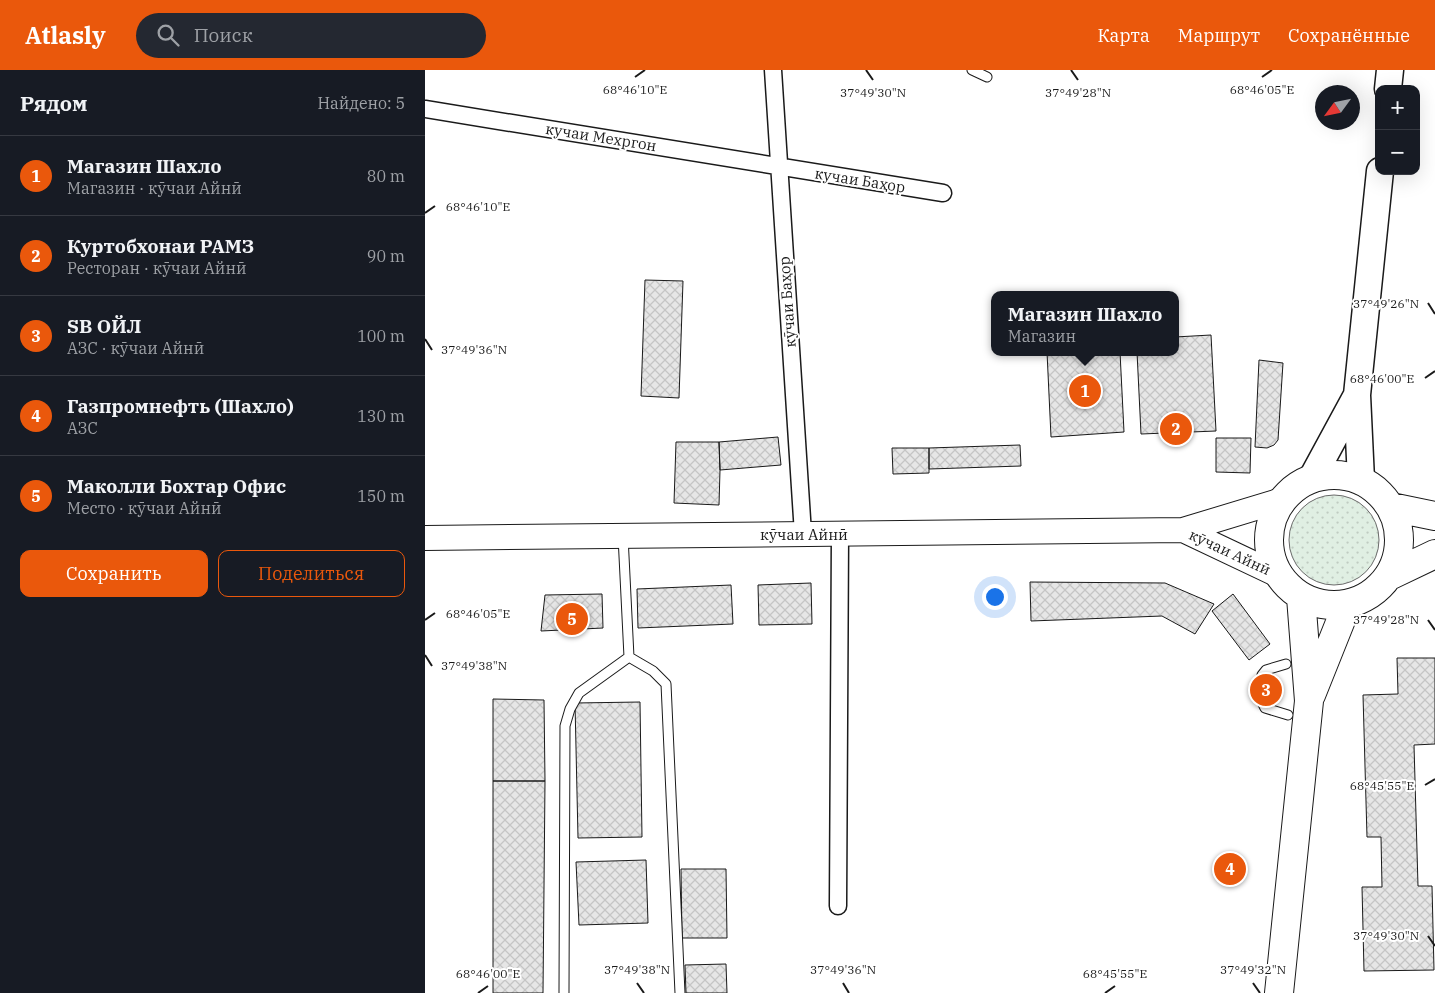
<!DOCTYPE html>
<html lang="ru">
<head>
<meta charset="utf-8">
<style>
	body { margin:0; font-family:"IBM Plex Serif",serif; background:#242831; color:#f1f3f6 }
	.controls { position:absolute; right:15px; top:15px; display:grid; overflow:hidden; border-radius:10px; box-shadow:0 5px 20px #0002 }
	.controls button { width:45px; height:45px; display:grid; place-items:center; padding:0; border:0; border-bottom:1px solid #363941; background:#171b24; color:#f1f3f6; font:25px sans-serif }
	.compass { position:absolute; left:890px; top:15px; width:45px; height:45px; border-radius:50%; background:#171b24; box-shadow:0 5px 20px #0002; rotate:237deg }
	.you { position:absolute; left:569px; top:526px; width:18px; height:18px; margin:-12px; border:4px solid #fff; border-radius:50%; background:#1a73e8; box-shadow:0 0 0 8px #1a73e833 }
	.badge { display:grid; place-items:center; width:32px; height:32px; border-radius:50%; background:#ea580c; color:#fff; font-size:16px; font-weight:700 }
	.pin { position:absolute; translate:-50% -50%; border:2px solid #fff; box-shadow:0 1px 5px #0006 }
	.popup { position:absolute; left:566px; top:221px; width:188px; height:65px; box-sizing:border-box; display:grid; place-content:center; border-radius:10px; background:#171b24; filter:drop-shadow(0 1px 4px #0005); font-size:16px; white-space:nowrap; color:#9ea1a6 }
	.popup b { font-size:19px; color:#f1f3f6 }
	.popup::after { content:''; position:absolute; left:50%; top:100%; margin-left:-10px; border:10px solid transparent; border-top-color:#171b24 }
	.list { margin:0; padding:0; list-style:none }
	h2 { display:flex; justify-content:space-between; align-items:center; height:65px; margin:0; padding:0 20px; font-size:21px }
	h2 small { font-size:16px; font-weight:400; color:#9ea1a6 }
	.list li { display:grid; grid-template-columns:32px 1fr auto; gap:15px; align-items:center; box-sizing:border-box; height:80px; padding:0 20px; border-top:1px solid #363941 }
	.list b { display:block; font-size:19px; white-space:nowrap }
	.list p { margin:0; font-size:16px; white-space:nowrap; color:#9ea1a6 }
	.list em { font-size:16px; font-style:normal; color:#9ea1a6 }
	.actions { display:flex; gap:10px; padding:15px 20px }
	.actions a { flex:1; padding:11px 0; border:1px solid #ea580c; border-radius:10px; text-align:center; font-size:18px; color:#ea580c }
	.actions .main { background:#ea580c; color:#fff }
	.icon { flex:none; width:28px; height:28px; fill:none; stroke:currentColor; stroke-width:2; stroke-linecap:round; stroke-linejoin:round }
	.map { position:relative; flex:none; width:1010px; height:923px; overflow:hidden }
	header { display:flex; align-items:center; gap:30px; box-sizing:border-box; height:70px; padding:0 25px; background:#ea580c; color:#fff }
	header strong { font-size:24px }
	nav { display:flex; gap:28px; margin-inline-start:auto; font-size:18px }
	.search { width:350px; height:45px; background:#242831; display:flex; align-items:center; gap:12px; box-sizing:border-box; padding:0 18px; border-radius:28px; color:#9ea1a6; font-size:19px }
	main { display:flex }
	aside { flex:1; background:#171b24 }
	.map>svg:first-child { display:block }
	.grass { fill:url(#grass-dots); stroke:#6a6a6a }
	.building { fill:url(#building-cross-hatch); stroke:#1a1a1a }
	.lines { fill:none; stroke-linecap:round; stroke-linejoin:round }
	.service-casing { stroke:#1a1a1a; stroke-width:11 }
	.minor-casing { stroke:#1a1a1a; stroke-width:19 }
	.secondary-casing { stroke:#1a1a1a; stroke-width:26 }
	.primary-casing { stroke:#1a1a1a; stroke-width:29 }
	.trunk-casing { stroke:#1a1a1a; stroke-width:30 }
	.service { stroke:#fff; stroke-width:9 }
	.minor { stroke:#fff; stroke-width:16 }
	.secondary { stroke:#fff; stroke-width:24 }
	.primary { stroke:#fff; stroke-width:26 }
	.trunk { stroke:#fff; stroke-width:28 }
	.ticks { fill:none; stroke:#1a1a1a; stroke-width:2 }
	.labels { text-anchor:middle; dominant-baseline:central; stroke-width:4; stroke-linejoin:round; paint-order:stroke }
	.street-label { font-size:15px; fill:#1a1a1a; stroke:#fff }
	.ticks-label { font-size:12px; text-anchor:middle; fill:#1a1a1a; stroke:#fff; stroke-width:4; stroke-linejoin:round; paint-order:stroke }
</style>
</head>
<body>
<header>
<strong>Atlasly</strong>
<div class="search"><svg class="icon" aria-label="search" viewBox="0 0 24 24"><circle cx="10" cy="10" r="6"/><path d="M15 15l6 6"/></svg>Поиск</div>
<nav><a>Карта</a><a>Маршрут</a><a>Сохранённые</a></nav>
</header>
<main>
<aside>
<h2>Рядом<small>Найдено: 5</small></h2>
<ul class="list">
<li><span class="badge">1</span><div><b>Магазин Шахло</b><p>Магазин · кӯчаи Айнӣ</p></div><em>80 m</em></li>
<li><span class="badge">2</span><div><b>Куртобхонаи РАМЗ</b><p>Ресторан · кӯчаи Айнӣ</p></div><em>90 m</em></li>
<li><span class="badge">3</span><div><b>SB ОЙЛ</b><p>АЗС · кӯчаи Айнӣ</p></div><em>100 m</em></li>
<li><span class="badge">4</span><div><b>Газпромнефть (Шахло)</b><p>АЗС</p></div><em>130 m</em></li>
<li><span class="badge">5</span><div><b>Маколли Бохтар Офис</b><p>Место · кӯчаи Айнӣ</p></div><em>150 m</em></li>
</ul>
<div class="actions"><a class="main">Сохранить</a><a>Поделиться</a></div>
</aside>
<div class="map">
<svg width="1010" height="923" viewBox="0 0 1010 923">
	<defs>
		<pattern id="grass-dots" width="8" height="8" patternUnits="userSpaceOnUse" patternTransform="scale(1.25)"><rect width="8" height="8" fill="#e0efe3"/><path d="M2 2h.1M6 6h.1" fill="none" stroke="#c0ccc2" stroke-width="1.8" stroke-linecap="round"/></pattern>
		<pattern id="building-cross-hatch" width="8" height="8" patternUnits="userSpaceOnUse" patternTransform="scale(1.25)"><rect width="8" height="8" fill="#e6e6e6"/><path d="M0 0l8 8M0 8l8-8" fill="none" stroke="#c5c5c5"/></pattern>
	</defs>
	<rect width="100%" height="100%" fill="#fff"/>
	<path class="grass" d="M864 470a45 45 0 1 1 90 0a45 45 0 1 1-90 0Z"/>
	<path class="building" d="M 220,210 L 258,211 L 254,328 L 216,326 Z
		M 786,265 L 791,361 L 716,364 L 712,282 L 750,282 L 750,267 Z
		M 622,282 L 695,282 L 699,362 L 626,367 Z
		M 834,290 L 858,293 L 853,370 L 849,375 L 842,378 L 830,377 Z
		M 353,367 L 356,395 L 295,400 L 294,372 Z
		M 791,368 L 826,368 L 825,403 L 791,402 Z
		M 251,372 L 294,372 L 295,400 L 294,435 L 249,433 Z
		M 595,375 L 596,396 L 504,399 L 504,378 Z
		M 467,378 L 504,378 L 504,403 L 468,404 Z
		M 605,512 L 740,513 L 789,534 L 770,564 L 737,546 L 606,551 Z
		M 386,513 L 387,554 L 334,555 L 333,515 Z
		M 306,515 L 308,554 L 213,558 L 212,519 Z
		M 177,524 L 178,558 L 116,561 L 120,525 Z
		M 808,524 L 845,574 L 824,590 L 787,541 Z
		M 972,588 L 1010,588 L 1010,674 L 989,675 L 993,816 L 1007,816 L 1009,900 L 939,901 L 937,817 L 957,817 L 956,767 L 942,767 L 938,625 L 973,624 Z
		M 68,629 L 119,630 L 120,711 L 68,711 Z
		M 215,632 L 217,767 L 153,768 L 150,633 Z
		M 68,711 L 120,711 L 118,923 L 68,923 Z
		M 221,790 L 223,853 L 154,855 L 151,792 Z
		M 256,799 L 301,799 L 302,868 L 257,868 Z
		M 301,894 L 302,923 L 261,923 L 260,895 Z"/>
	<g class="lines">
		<defs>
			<path id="service" d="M 547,0 L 562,7
				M 198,466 L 204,587
				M 204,587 L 228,601 L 241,614 L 255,923
				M 861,594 L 841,600 L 837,605 L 836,630 L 840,638 L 863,645
				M 139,923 L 140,656 L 145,639 L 154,623 L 204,587"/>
			<path id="minor" d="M 348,0 L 378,464
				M 0,39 L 518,123
				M 413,836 L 415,464"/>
			<path id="secondary" d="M 0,468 L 758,460
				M 853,505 L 758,460 L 857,430"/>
			<path id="primary" d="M 963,19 L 965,0
				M 932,325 L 955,101
				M 887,408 L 932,325 L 936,410"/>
			<path id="trunk" d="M844 470a65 65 0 1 1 130 0a65 65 0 1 1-130 0Z
				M 966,437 L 1010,446
				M 964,506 L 1010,484
				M 886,625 L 922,535
				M 854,923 L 884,631 L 876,527"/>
		</defs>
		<use href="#service" class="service-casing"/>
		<use href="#minor" class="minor-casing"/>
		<use href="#secondary" class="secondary-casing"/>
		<use href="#primary" class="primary-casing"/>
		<use href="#trunk" class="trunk-casing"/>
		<use href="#service" class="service"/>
		<use href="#minor" class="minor"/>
		<use href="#secondary" class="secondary"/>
		<use href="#primary" class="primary"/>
		<use href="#trunk" class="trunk"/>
	</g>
	<path class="ticks" d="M 441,0 L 448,10M 646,0 L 653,10M 210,7 L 220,0M 837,7 L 847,0M 0,143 L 10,136M 1003,233 L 1010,244M 0,269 L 7,280M 1000,308 L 1010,301M 0,550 L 10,543M 1003,550 L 1010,560M 0,585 L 7,596M 1000,715 L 1010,709M 1003,866 L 1010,876M 212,913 L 219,923M 418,913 L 424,923M 828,913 L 835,923M 53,923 L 63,916M 680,923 L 690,916"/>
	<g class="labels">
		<g class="street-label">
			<text transform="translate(176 67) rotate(9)">кучаи Мехргон</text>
			<text transform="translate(435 110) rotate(9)">кучаи Баҳор</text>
			<text transform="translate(362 232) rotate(-94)">кӯчаи Баҳор</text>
			<text x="379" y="464">кӯчаи Айнӣ</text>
			<text transform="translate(805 482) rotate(25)">кӯчаи Айнӣ</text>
		</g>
	</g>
	<g class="ticks-label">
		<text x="210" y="24">68°46'10"E</text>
		<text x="837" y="24">68°46'05"E</text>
		<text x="653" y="27">37°49'28"N</text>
		<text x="448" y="27">37°49'30"N</text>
		<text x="53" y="141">68°46'10"E</text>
		<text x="961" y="238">37°49'26"N</text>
		<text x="49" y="284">37°49'36"N</text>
		<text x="957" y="313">68°46'00"E</text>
		<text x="53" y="548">68°46'05"E</text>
		<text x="961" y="554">37°49'28"N</text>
		<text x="49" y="600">37°49'38"N</text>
		<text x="957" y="720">68°45'55"E</text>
		<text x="961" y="870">37°49'30"N</text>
		<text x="212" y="904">37°49'38"N</text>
		<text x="418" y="904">37°49'36"N</text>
		<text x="828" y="904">37°49'32"N</text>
		<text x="63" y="908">68°46'00"E</text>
		<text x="690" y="908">68°45'55"E</text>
	</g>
</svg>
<div class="controls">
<button>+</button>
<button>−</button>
</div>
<svg class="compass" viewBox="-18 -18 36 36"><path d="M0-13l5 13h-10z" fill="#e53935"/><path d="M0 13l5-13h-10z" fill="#9ea1a6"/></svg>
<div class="you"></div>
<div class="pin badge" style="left:660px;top:321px">1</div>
<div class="popup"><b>Магазин Шахло</b>Магазин</div>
<div class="pin badge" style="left:751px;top:359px">2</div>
<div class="pin badge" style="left:841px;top:620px">3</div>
<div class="pin badge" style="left:805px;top:799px">4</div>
<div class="pin badge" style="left:147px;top:549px">5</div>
</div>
</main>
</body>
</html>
